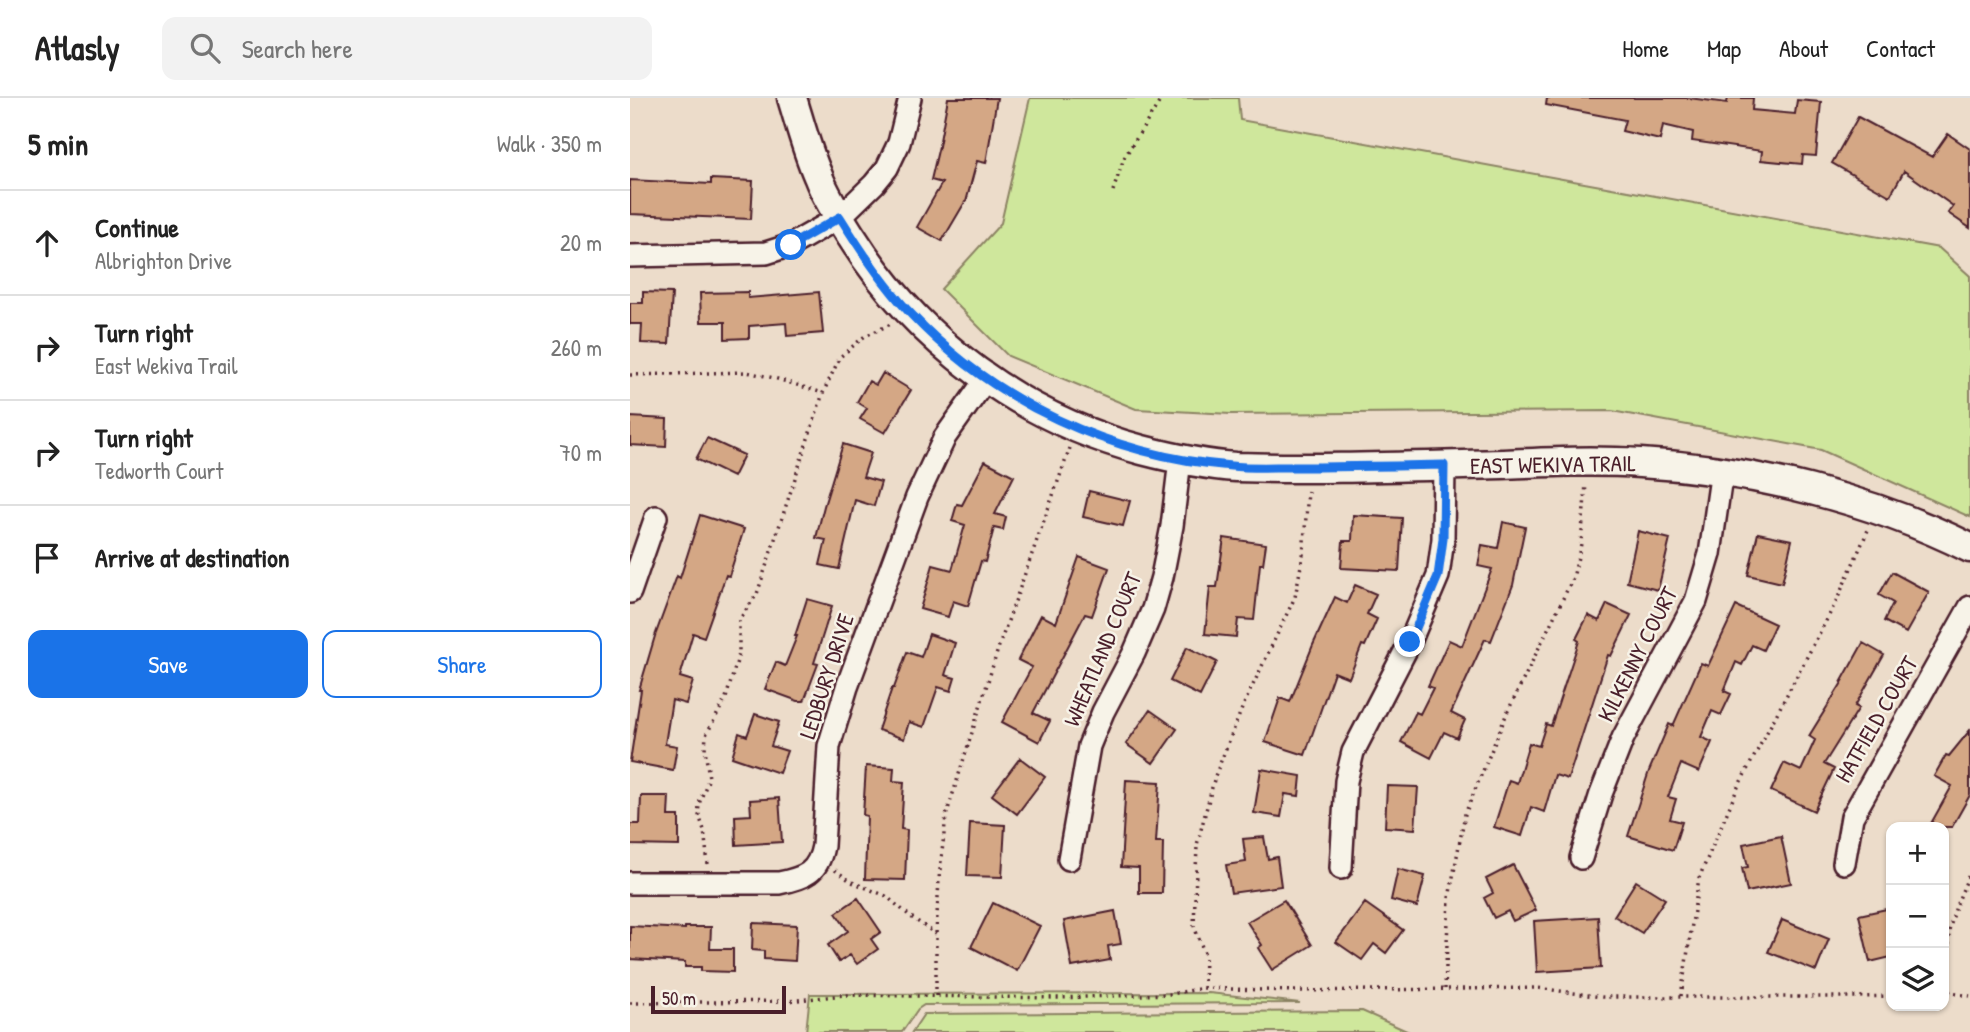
<!DOCTYPE html>
<html lang="en">
<head>
<meta charset="utf-8">
<style>
	body { margin:0; font-family:"Patrick Hand",sans-serif; background:#f2f2f2; color:#222 }
	.controls { position:absolute; right:21px; bottom:21px; display:grid; overflow:hidden; border-radius:14px; box-shadow:0 2px 5px #0004 }
	.controls button { width:63px; height:63px; display:grid; place-items:center; padding:0; border:0; border-bottom:2px solid #e0e0e0; background:#fff; color:#222; font:35px sans-serif }
	.scale { position:absolute; left:21px; bottom:18px; width:135px; box-sizing:border-box; padding-left:7px; border:4px solid #4a1f2b; border-top:0; font-size:19px; line-height:24px; white-space:nowrap; color:#4a1f2b; -webkit-text-stroke:5px #f7f3e8; paint-order:stroke }
	.stop { position:absolute; width:21px; height:21px; margin:-16px; border:5px solid #1a73e8; border-radius:50%; background:#fff }
	.stop.end { background:#1a73e8; border-color:#fff; box-shadow:0 2px 7px #0008 }
	.list { margin:0; padding:0; list-style:none }
	h2 { display:flex; justify-content:space-between; align-items:center; height:91px; margin:0; padding:0 28px; font-size:30px }
	h2 small { font-size:23px; font-weight:400; color:#767676 }
	.list li { display:grid; grid-template-columns:46px 1fr auto; gap:21px; align-items:center; box-sizing:border-box; height:105px; padding:0 28px; border-top:2px solid #e0e0e0 }
	.list b { display:block; font-size:26px; white-space:nowrap }
	.list p { margin:0; font-size:23px; white-space:nowrap; color:#767676 }
	.list em { font-size:23px; font-style:normal; color:#767676 }
	.actions { display:flex; gap:14px; padding:21px 28px }
	.actions a { flex:1; padding:16px 0; border:2px solid #1a73e8; border-radius:14px; text-align:center; font-size:24px; color:#1a73e8 }
	.actions .main { background:#1a73e8; color:#fff }
	.icon { flex:none; width:38px; height:38px; fill:none; stroke:currentColor; stroke-width:2; stroke-linecap:round; stroke-linejoin:round }
	.map { position:relative; flex:none; width:1340px; height:934px; overflow:hidden }
	header { display:flex; align-items:center; gap:42px; box-sizing:border-box; height:98px; padding:0 35px; background:#fff; border-bottom:2px solid #e0e0e0 }
	header strong { font-size:33px }
	nav { display:flex; gap:38px; margin-inline-start:auto; font-size:24px }
	.search { width:490px; height:63px; background:#f2f2f2; display:flex; align-items:center; gap:18px; box-sizing:border-box; padding:0 24px; border-radius:14px; color:#767676; font-size:26px }
	main { display:flex }
	aside { flex:1; background:#fff }
	.map>svg:first-child { display:block }
	.green { fill:#cfe79c; stroke:#8c8364; stroke-width:2 }
	.building { fill:#d4a785; stroke:#4a1f2b; stroke-width:2 }
	.lines { fill:none; stroke-linecap:round; stroke-linejoin:round }
	.street-casing { stroke:#4a1f2b; stroke-width:26 }
	.secondary-casing { stroke:#4a1f2b; stroke-width:33 }
	.path { stroke:#4a1f2b; stroke-width:3.5; stroke-dasharray:2 5; stroke-linecap:butt }
	.street { stroke:#f7f3e8; stroke-width:21 }
	.secondary { stroke:#f7f3e8; stroke-width:28 }
	.route { stroke:#1a73e8; stroke-width:9 }
	.labels { text-anchor:middle; dominant-baseline:central; stroke-width:5; stroke-linejoin:round; paint-order:stroke }
	.street-label { font-size:23px; fill:#4a1f2b; stroke:#f7f3e8 }
</style>
</head>
<body>
<header>
<strong>Atlasly</strong>
<div class="search"><svg class="icon" aria-label="search" viewBox="0 0 24 24"><circle cx="10" cy="10" r="6"/><path d="M15 15l6 6"/></svg>Search here</div>
<nav><a>Home</a><a>Map</a><a>About</a><a>Contact</a></nav>
</header>
<main>
<aside>
<h2>5 min<small>Walk · 350 m</small></h2>
<ul class="list">
<li><svg class="icon" aria-label="ahead" viewBox="0 0 24 24"><path d="M12 20V5M6 11l6-6 6 6"/></svg><div><b>Continue</b><p>Albrighton Drive</p></div><em>20 m</em></li>
<li><svg class="icon" aria-label="right" viewBox="0 0 24 24"><path d="M7 20v-9h11M14 6l5 5-5 5"/></svg><div><b>Turn right</b><p>East Wekiva Trail</p></div><em>260 m</em></li>
<li><svg class="icon" aria-label="right" viewBox="0 0 24 24"><path d="M7 20v-9h11M14 6l5 5-5 5"/></svg><div><b>Turn right</b><p>Tedworth Court</p></div><em>70 m</em></li>
<li><svg class="icon" aria-label="arrive" viewBox="0 0 24 24"><path d="M6 21V4h12l-3 4 3 4H6"/></svg><div><b>Arrive at destination</b></div></li>
</ul>
<div class="actions"><a class="main">Save</a><a>Share</a></div>
</aside>
<div class="map">
<svg width="1340" height="934" viewBox="0 0 1340 934">
	<rect width="100%" height="100%" fill="#ecdcca"/>
	<filter id="ink" filterUnits="userSpaceOnUse"><feTurbulence type="fractalNoise" baseFrequency=".0143" numOctaves="2"/><feDisplacementMap in="SourceGraphic" scale="14" xChannelSelector="R" yChannelSelector="G"/><feConvolveMatrix kernelMatrix="1 2 1 2 8 2 1 2 1" color-interpolation-filters="sRGB"/></filter>
	<g filter="url(#ink)">
		<path class="green" d="M 400,0 L 608,0 L 610,22 L 1309,150 L 1340,178 L 1340,419 L 1191,352 L 982,313 L 601,316 L 506,311 L 378,258 L 311,191 L 371,125 Z
			M 579,895 L 670,905 L 294,907 L 288,911 L 272,934 L 176,934 L 180,896 Z
			M 732,913 L 779,934 L 282,934 L 294,916 Z"/>
		<path class="building" d="M 318,0 L 367,0 L 356,65 L 347,63 L 336,104 L 335,104 L 312,143 L 287,129 L 312,85 L 301,82 L 309,48 Z
			M 917,0 L 1059,0 L 1097,5 L 1098,0 L 1123,0 L 1122,12 L 1165,16 L 1167,2 L 1191,4 L 1186,58 L 1173,57 L 1172,66 L 1131,62 L 1132,53 L 1062,43 L 1063,34 L 1033,27 L 1030,42 L 992,33 L 995,22 L 916,7 Z
			M 1228,19 L 1302,59 L 1318,36 L 1340,51 L 1340,130 L 1318,115 L 1323,108 L 1274,73 L 1260,98 L 1202,65 Z
			M 81,81 L 123,83 L 121,121 L 0,116 L 0,82 L 81,86 Z
			M 13,194 L 42,195 L 39,246 L 11,245 L 12,226 L 0,226 L 0,205 L 13,205 Z
			M 118,194 L 118,200 L 189,194 L 193,235 L 157,238 L 156,225 L 119,228 L 119,240 L 95,241 L 95,224 L 71,224 L 70,195 Z
			M 253,275 L 281,292 L 255,335 L 230,321 L 237,310 L 227,304 L 239,283 L 246,287 Z
			M 0,319 L 37,321 L 36,349 L 0,347 Z
			M 77,340 L 114,357 L 103,379 L 66,361 Z
			M 213,346 L 241,355 L 233,379 L 251,384 L 244,408 L 225,402 L 209,471 L 190,467 L 196,442 L 186,440 L 194,408 Z
			M 355,363 L 384,378 L 365,416 L 376,419 L 373,432 L 364,430 L 355,464 L 351,463 L 338,508 L 323,503 L 318,519 L 290,511 L 303,467 L 322,472 L 335,427 L 322,423 L 327,406 L 332,407 Z
			M 459,393 L 500,403 L 493,428 L 453,419 Z
			M 70,417 L 114,431 L 99,478 L 96,477 L 74,539 L 63,535 L 50,579 L 63,583 L 56,606 L 42,602 L 35,646 L 47,648 L 43,672 L 0,664 L 11,592 L 9,592 L 25,538 L 47,478 L 50,480 Z
			M 723,417 L 772,420 L 769,473 L 711,470 L 713,443 L 722,443 Z
			M 873,424 L 895,429 L 883,487 L 861,543 L 855,541 L 821,615 L 835,622 L 827,640 L 814,634 L 801,660 L 771,644 L 786,614 L 790,616 L 803,590 L 798,588 L 819,542 L 832,548 L 862,471 L 848,468 L 852,447 L 868,450 Z
			M 1008,433 L 1040,441 L 1028,492 L 997,484 Z
			M 1128,435 L 1162,442 L 1152,485 L 1118,477 Z
			M 594,440 L 636,446 L 633,466 L 630,466 L 624,522 L 608,521 L 606,539 L 575,536 L 580,489 L 587,489 Z
			M 449,459 L 479,470 L 462,518 L 455,516 L 403,615 L 420,623 L 409,644 L 372,624 L 402,569 L 388,562 L 411,517 L 426,525 Z
			M 1262,474 L 1299,494 L 1276,535 L 1254,523 L 1263,505 L 1249,497 Z
			M 725,487 L 746,496 L 737,516 L 747,521 L 735,548 L 732,547 L 719,580 L 704,574 L 675,657 L 635,644 L 650,600 L 660,604 L 683,547 L 705,499 L 717,505 Z
			M 177,501 L 202,508 L 184,565 L 188,566 L 174,603 L 168,603 L 135,591 L 146,564 L 155,568 L 167,538 L 165,538 Z
			M 977,506 L 1001,517 L 981,558 L 978,557 L 938,681 L 925,677 L 914,714 L 901,709 L 892,738 L 864,729 L 879,682 L 887,685 L 899,645 L 909,648 L 916,626 L 921,628 L 949,543 L 946,541 L 958,517 L 969,523 Z
			M 1106,508 L 1145,526 L 1133,552 L 1122,547 L 1112,567 L 1106,564 L 1094,593 L 1101,596 L 1091,617 L 1082,613 L 1071,639 L 1082,644 L 1069,674 L 1051,666 L 1038,699 L 1046,701 L 1040,721 L 1052,724 L 1043,752 L 998,738 L 1019,673 L 1039,626 L 1043,628 L 1071,565 L 1078,568 Z
			M 299,536 L 325,545 L 315,577 L 325,580 L 321,593 L 308,589 L 294,629 L 279,624 L 274,641 L 248,632 L 262,590 L 264,590 L 277,554 L 291,559 Z
			M 1233,545 L 1254,557 L 1225,608 L 1229,610 L 1194,666 L 1204,671 L 1184,713 L 1141,693 L 1154,665 L 1171,673 L 1185,642 L 1179,638 L 1213,583 L 1212,583 Z
			M 557,549 L 587,564 L 570,598 L 540,583 Z
			M 520,612 L 547,631 L 523,665 L 496,646 Z
			M 125,616 L 149,624 L 141,648 L 157,653 L 149,675 L 102,659 L 109,635 L 117,638 Z
			M 1340,632 L 1340,697 L 1322,729 L 1299,729 L 1322,688 L 1304,678 L 1316,657 L 1319,658 Z
			M 390,660 L 415,679 L 387,716 L 362,697 Z
			M 236,668 L 264,670 L 263,683 L 274,684 L 271,731 L 277,732 L 275,782 L 235,781 L 237,718 L 233,717 Z
			M 631,671 L 671,678 L 669,698 L 655,696 L 651,719 L 624,715 Z
			M 496,682 L 530,684 L 526,744 L 533,744 L 532,795 L 509,795 L 509,770 L 491,769 Z
			M 757,688 L 788,689 L 785,731 L 755,729 Z
			M 11,698 L 39,698 L 38,718 L 49,718 L 49,748 L 0,747 L 0,726 L 10,726 Z
			M 149,700 L 152,744 L 106,747 L 105,718 L 121,717 L 120,702 Z
			M 340,725 L 375,727 L 372,779 L 337,778 Z
			M 1151,738 L 1161,785 L 1117,794 L 1112,770 L 1118,769 L 1113,746 Z
			M 634,739 L 638,761 L 647,759 L 651,788 L 601,795 L 596,767 L 616,764 L 613,741 Z
			M 883,767 L 906,812 L 883,823 L 878,813 L 864,820 L 854,800 L 863,795 L 856,781 Z
			M 768,771 L 795,778 L 787,809 L 761,802 Z
			M 1006,783 L 1035,801 L 1012,835 L 984,818 Z
			M 228,800 L 251,834 L 241,841 L 248,851 L 227,866 L 220,857 L 209,864 L 198,847 L 218,833 L 206,815 Z
			M 654,802 L 682,847 L 642,872 L 628,850 L 632,847 L 617,824 Z
			M 363,805 L 410,828 L 387,873 L 341,849 Z
			M 735,805 L 773,832 L 756,855 L 744,846 L 732,862 L 706,844 Z
			M 1261,810 L 1261,859 L 1240,864 L 1229,817 Z
			M 485,813 L 491,846 L 478,848 L 480,862 L 442,869 L 434,823 Z
			M 968,819 L 971,870 L 907,874 L 904,823 Z
			M 1152,822 L 1199,841 L 1186,873 L 1138,854 Z
			M 123,825 L 167,827 L 165,863 L 134,861 L 134,853 L 122,852 Z
			M 0,828 L 55,831 L 55,829 L 81,829 L 80,851 L 103,851 L 103,874 L 71,873 L 71,869 L 55,869 L 55,864 L 0,861 Z"/>
		<g class="lines">
			<defs>
				<path id="street" d="M 0,158 L 136,155 L 161,147 L 210,119 L 244,86 L 257,70 L 269,45 L 280,0
					M 0,494 L 26,419
					M 951,760 L 971,696 L 993,640 L 1066,503 L 1080,456 L 1092,372
					M 439,761 L 459,648 L 473,614 L 504,555 L 523,511 L 532,479 L 542,428 L 550,362
					M 1214,765 L 1222,719 L 1340,509
					M 711,770 L 716,683 L 723,654 L 780,544 L 808,478 L 813,441 L 814,367
					M 0,785 L 149,785 C 174,780 188,775 193,748 L 199,648 L 217,589 L 287,399 L 315,339 L 356,281"/>
				<path id="secondary" d="M 162,0 C 170,26 177,53 188,78 C 196,99 209,119 221,138 C 288,244 391,320 512,352 C 543,360 574,367 606,369 C 695,372 785,368 873,366 C 919,364 965,362 1010,365 C 1120,371 1242,401 1340,450"/>
			</defs>
			<use href="#street" class="street-casing"/>
			<use href="#secondary" class="secondary-casing"/>
			<path class="path" d="M 483,93 L 494,60 L 532,0
				M 0,277 L 117,274 L 144,280 L 193,295
				M 78,766 L 74,732 L 68,714 L 70,703 L 79,680 L 75,651 L 76,637 L 96,600 L 109,556 L 109,522 L 127,496 L 193,295 L 210,259 L 235,238 L 261,226
				M 205,772 L 222,784 L 256,798 L 281,819 L 306,836
				M 1314,888 L 1319,873 L 1319,833 L 1326,808 L 1340,774
				M 1314,888 L 1321,895 L 1340,898
				M 574,890 L 575,857 L 564,828 L 567,747 L 585,678 L 613,608 L 665,499 L 673,457 L 678,393
				M 815,891 L 819,800 L 835,716 L 877,615 L 943,480 L 951,446 L 956,386
				M 306,898 L 306,836 L 309,781 L 316,718 L 369,548 L 440,350
				M 1051,898 L 1069,780 L 1108,689 L 1206,504 L 1238,432
				M 0,905 L 158,903 L 215,897 L 430,900 L 541,896 L 574,890 L 663,893 L 908,890 L 972,899 L 1227,899 L 1261,898"/>
			<use href="#street" class="street"/>
			<use href="#secondary" class="secondary"/>
		</g>
	</g>
	<g class="lines" filter="url(#ink)">
		<path class="route" d="M 161,147 L 210,119 C 231,153 254,188 282,217 C 365,305 482,358 601,368 C 621,370 641,369 660,369 C 711,369 763,368 814,367 L 813,441 L 808,478 L 780,544"/>
	</g>
	<g class="labels">
		<g class="street-label">
			<text transform="translate(923 366) rotate(-1)">EAST WEKIVA TRAIL</text>
			<text transform="translate(472 551) rotate(-67)">WHEATLAND COURT</text>
			<text transform="translate(1007 556) rotate(-63)">KILKENNY COURT</text>
			<text transform="translate(196 578) rotate(-72)">LEDBURY DRIVE</text>
			<text transform="translate(1246 621) rotate(-60)">HATFIELD COURT</text>
		</g>
	</g>
</svg>
<div class="controls">
<button>+</button>
<button>−</button>
<button><svg class="icon" aria-label="layers" viewBox="0 0 24 24"><path d="M12 4l9 5-9 5-9-5zM3 14l9 5 9-5"/></svg></button>
</div>
<div class="scale">50 m</div>
<div class="stop" style="left:161px;top:147px"></div>
<div class="stop end" style="left:780px;top:544px"></div>
</div>
</main>
</body>
</html>
